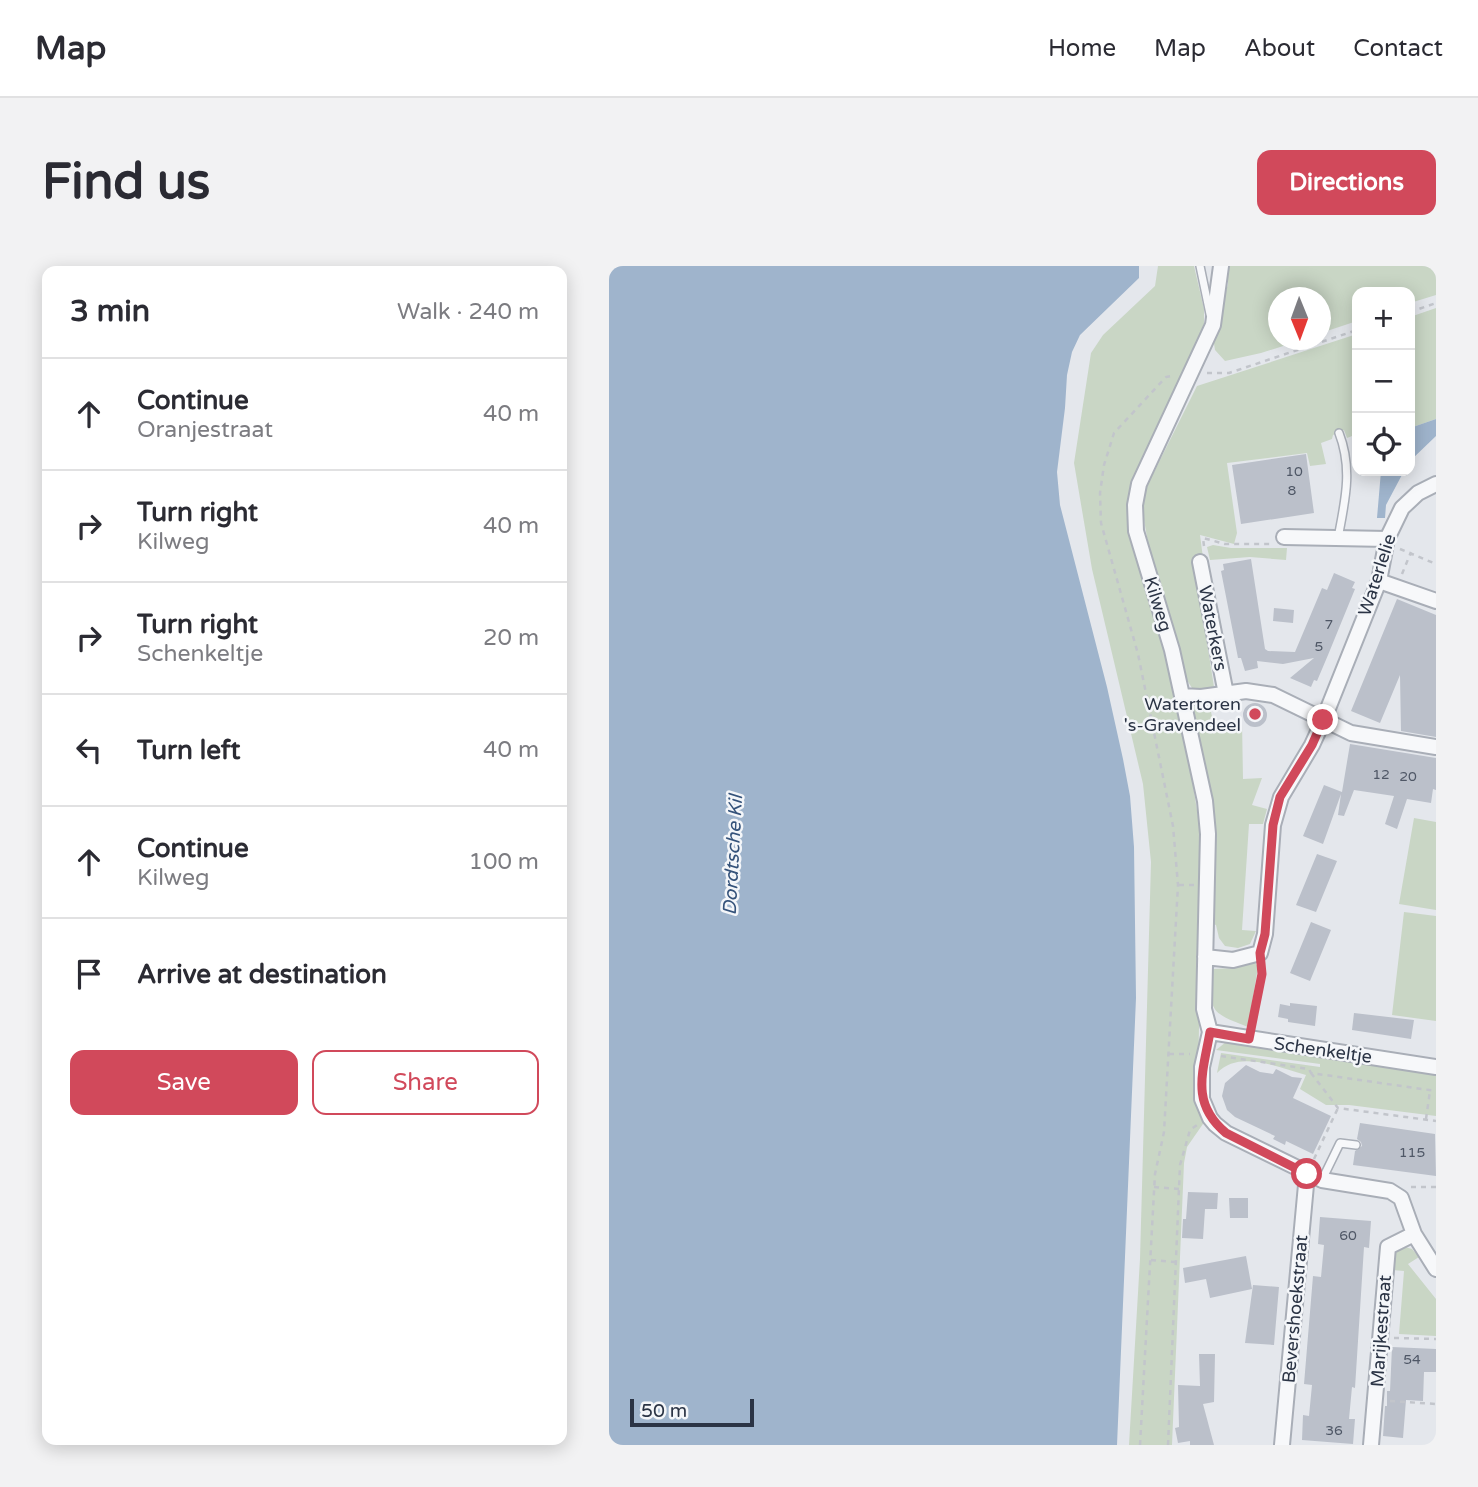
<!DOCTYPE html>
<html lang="en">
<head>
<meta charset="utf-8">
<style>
	body { margin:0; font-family:"Varela Round",sans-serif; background:#f2f2f3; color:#2b2b33 }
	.controls { position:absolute; right:21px; top:21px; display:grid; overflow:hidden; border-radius:14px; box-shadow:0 4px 18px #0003 }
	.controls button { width:63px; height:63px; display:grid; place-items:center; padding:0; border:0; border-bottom:2px solid #e1e1e2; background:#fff; color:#2b2b33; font:35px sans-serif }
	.compass { position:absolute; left:659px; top:21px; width:63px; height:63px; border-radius:50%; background:#fff; box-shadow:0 4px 18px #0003; rotate:179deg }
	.scale { position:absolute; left:21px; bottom:18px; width:124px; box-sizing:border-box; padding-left:7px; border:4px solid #2b3445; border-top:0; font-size:19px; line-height:24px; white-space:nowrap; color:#2b3445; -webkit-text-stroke:5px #f4f6f9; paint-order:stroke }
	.stop { position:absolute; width:21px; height:21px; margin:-16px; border:5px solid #d1495b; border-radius:50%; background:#fff }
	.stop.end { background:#d1495b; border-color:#fff; box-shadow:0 2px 7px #0008 }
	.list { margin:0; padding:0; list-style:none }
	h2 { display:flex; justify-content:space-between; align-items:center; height:91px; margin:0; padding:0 28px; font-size:30px }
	h2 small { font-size:23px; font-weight:400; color:#7c7c81 }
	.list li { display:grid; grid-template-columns:46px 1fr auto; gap:21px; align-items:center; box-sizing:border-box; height:112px; padding:0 28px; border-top:2px solid #e1e1e2 }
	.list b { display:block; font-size:26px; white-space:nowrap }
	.list p { margin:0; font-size:23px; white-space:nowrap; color:#7c7c81 }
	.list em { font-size:23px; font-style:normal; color:#7c7c81 }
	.actions { display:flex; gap:14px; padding:21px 28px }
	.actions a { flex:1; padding:16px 0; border:2px solid #d1495b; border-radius:14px; text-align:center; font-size:24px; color:#d1495b }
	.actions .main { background:#d1495b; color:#fff }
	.icon { flex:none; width:38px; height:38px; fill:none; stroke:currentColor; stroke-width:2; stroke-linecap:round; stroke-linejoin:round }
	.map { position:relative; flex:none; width:827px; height:1179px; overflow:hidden; border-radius:14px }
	header { display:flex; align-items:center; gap:42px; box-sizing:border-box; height:98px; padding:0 35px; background:#fff; border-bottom:2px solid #e1e1e2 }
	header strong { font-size:33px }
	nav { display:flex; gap:38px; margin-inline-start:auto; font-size:24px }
	.intro { display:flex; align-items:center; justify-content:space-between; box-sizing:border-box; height:168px; padding:0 42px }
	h1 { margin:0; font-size:49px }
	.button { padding:18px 32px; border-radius:14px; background:#d1495b; color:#fff; font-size:24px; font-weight:700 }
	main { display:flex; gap:42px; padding:0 42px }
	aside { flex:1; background:#fff; border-radius:14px; box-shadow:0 4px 18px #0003 }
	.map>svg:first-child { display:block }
	.green { fill:#c9d6c5 }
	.water { fill:#9fb4cc }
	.building { fill:#bbc0ca }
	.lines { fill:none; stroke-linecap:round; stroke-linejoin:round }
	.lane-casing { stroke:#a9aeb7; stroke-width:10 }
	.street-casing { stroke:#a9aeb7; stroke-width:18 }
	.path { stroke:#c2c5cb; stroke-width:2.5; stroke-dasharray:5 5; stroke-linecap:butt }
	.lane { stroke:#f7f8fa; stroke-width:7 }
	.street { stroke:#f7f8fa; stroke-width:14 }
	.route { stroke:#d1495b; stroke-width:9 }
	.poi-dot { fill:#d1495b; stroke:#f4f6f9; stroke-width:2.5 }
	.labels { text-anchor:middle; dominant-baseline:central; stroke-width:5; stroke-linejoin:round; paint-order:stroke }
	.number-label { font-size:14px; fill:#4f5766 }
	.street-label { font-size:18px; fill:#2b3445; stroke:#f4f6f9 }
	.poi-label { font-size:18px; fill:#2b3445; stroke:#f4f6f9; text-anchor:end }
	.water-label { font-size:19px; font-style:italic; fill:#34527a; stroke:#f4f6f9 }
</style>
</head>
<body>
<header>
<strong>Map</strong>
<nav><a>Home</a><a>Map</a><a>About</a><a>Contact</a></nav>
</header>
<div class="intro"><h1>Find us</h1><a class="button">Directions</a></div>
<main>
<aside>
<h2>3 min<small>Walk · 240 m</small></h2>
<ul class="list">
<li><svg class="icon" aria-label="ahead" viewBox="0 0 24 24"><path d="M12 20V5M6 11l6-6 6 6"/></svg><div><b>Continue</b><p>Oranjestraat</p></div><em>40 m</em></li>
<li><svg class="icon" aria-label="right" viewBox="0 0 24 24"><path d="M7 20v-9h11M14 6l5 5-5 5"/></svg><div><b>Turn right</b><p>Kilweg</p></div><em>40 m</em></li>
<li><svg class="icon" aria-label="right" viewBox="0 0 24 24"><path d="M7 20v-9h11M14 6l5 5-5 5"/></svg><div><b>Turn right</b><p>Schenkeltje</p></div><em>20 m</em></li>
<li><svg class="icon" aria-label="left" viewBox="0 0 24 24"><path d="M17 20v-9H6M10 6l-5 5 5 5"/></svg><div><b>Turn left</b></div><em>40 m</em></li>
<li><svg class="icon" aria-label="ahead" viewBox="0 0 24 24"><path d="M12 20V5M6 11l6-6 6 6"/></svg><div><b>Continue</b><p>Kilweg</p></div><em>100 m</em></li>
<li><svg class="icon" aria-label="arrive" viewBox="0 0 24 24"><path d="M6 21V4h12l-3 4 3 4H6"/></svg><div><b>Arrive at destination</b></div></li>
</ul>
<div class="actions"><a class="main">Save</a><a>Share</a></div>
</aside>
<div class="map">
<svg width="827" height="1179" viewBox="0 0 827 1179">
	<rect width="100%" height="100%" fill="#e4e7ec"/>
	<path class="green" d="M 549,0 L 585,0 L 595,43 L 595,58 L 524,218 L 523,274 L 570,432 L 591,563 L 593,620 L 589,809 L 596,855 L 578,881 L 575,897 L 563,1179 L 520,1179 L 531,993 L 542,596 L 534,518 L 483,303 L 465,197 L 482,87 L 494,69 L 546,20 Z
		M 618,0 L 827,0 L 827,29 L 801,37 L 801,26 L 748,26 L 748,55 L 712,67 L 712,32 L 670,32 L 670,74 L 693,74 L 652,87 L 616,95 L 606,84 L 604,71 L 619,18 Z
		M 827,42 L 827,153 L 801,162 L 801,51 Z
		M 748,68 L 748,168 L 738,172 L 735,164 L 724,169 L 723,173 L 712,177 L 717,198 L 701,200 L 698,187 L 618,197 L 628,267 L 625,278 L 591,269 L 594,292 L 585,293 L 605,421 L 599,424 L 583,422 L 576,411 L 539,277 L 534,248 L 534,228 L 588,120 Z
		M 604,279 L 622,282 L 678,282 L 677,294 L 641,291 L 601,294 L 598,281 Z
		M 582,439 L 601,441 L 605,460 L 633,455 L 634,513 L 653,512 L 643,539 L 658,543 L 654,558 L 640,558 L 633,664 L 647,665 L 641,678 L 629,682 L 616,680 L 610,672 L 607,659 L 604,658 L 606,580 L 602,540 Z
		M 805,552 L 827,556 L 827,644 L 790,638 Z
		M 795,646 L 827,650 L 827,755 L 783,749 Z
		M 645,695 L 649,701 L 639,761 C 598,745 602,746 603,703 L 626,702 Z
		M 617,776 L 827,805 L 827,850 L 740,839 L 717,839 L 691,823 L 697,809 C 669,802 631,783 608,807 L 612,787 L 711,801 L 711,798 L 607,784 Z
		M 796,981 L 803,983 L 810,991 L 799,998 L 827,1033 L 827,1070 L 790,1068 L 795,1005 L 783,1004 C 784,993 784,985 796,981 Z"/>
	<path class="water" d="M 0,0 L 530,0 L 530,12 L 471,69 L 463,86 L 458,109 L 456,142 L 448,206 L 451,239 L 498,421 L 514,493 L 521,530 L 525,581 L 527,732 L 508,1179 L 0,1179 Z
		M 827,153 L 827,170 L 801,195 L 801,162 Z
		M 772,205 L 795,205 L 777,239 L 776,252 L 768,252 Z"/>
	<path class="building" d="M 697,188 L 705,247 L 632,258 L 623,199 Z
		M 642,293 L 656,383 L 659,385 L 686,386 L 713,322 L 718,324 L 725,307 L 746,316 L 743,322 L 746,323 L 719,389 L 708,415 L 705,414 L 702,421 L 681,412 L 705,392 L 674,398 L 648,395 L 649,402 L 636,405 L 632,392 L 629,392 L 612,305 L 615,304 L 614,298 Z
		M 788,333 L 827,349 L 827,471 L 792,465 L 791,409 L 771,457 L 742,445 Z
		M 665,342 L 685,344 L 684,357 L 664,355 Z
		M634 449a12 12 0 1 1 24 0a12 12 0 1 1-24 0Z
		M 741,478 L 827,492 L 827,524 L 824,523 L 822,537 L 798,533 L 788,563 L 776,558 L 785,530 L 745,524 L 735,550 L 729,549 L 732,528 L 714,578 L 694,570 L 715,519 L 733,526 Z
		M 708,588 L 728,595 L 707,646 L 687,639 Z
		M 702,656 L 722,664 L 701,715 L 681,707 Z
		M 681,737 L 708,740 L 706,760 L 679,756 L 679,753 L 669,751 L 671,738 L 681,740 Z
		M 745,747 L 805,754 L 802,773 L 743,764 Z
		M 637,799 L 651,806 L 664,808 L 667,803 L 683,811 L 693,812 L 684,832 L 722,850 L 704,888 L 677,875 L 676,879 L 664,873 L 666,870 L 626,851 L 618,844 L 613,830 L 616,817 Z
		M 751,857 L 826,868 L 827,910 L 744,899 L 746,885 L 753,880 L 752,876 L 748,873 Z
		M 579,926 L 609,927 L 608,943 L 596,943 L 594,973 L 573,972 L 574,953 L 577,953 Z
		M 620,932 L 639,932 L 639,952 L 621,952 Z
		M 711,951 L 762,955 L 760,982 L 755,981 L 746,1122 L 743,1121 L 740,1153 L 746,1153 L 744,1178 L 693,1174 L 694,1149 L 700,1150 L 703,1119 L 695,1118 L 704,1010 L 712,1011 L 715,979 L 709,978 Z
		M 637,990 L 643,1023 L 601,1032 L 597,1013 L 576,1017 L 574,1002 Z
		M 644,1019 L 670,1021 L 665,1079 L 636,1077 Z
		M 783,1081 L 827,1083 L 827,1106 L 815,1106 L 814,1135 L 797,1134 L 794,1172 L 774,1170 L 776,1140 L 778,1140 L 778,1125 L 781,1125 Z
		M 590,1088 L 606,1088 L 605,1136 L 594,1138 L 605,1179 L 581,1179 L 581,1175 L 569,1177 L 566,1162 L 570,1161 L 569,1119 L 591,1120 Z"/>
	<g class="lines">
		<defs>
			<path id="lane" d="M 591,0 L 601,48
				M 729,272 C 736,235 744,203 730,167
				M 713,914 L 731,877 L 747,879"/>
			<path id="street" d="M 612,0 L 604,59 L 530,218 L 526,239 L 527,265 L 563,384 L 596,535 L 599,568 L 595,743 L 601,766 L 593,801 L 593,833 L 601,852 L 606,858 L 617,867 L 713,914 L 781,925 L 792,932 L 805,968 L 827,1003
				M 675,271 L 778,273
				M 591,296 L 617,428
				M 770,315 L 827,335
				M 573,430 L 592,431 L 637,425 L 664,429 L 742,467 L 827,481
				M 596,691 L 624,694 L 651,687 L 656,668 L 664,559 L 672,531 L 703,479 L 714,455 L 770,315 L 778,273 L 793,242 L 809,227 L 827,218
				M 601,766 L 827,801
				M 673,1179 L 698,908
				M 762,1179 L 779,981 L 805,968"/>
		</defs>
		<use href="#lane" class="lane-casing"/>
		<use href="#street" class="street-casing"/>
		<path class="path" d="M 801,46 L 827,37
			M 598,107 L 620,107 L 748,64
			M 595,280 L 594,272 L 616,278 L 662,278
			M 791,283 L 827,298
			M 793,308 L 802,286
			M 570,619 L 585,619
			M 643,756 L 653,704
			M 560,788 L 581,788
			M 612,790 L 700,803 L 702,807 L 827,825
			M 702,807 L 729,842 L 827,855
			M 817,853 L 821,825
			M 705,893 L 729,842
			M 545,921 L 570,923
			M 802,921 L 827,921
			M 542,994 L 566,996
			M 785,1072 L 827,1073
			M 781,1135 L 827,1138
			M 531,1179 L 546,908 L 555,866 L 569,619 L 564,560 L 529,388 L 492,257 L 491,227 L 495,199 L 505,167 L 557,111 L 563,110
			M 559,1179 L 571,899 L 581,864 L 588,859"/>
		<use href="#lane" class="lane"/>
		<use href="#street" class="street"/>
	</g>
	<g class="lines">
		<path class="route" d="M 698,908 L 617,867 C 581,837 594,806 601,766 L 640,773 L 653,708 L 651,687 L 656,668 L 664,559 L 671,531 L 703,479 L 714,454"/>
	</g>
	<circle class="poi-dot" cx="646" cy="448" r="7"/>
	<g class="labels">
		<g class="number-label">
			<text x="685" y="205">10</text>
			<text x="683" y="224">8</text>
			<text x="720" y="358">7</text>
			<text x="710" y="380">5</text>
			<text x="772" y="508">12</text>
			<text x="799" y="510">20</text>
			<text x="803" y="886">115</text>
			<text x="739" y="969">60</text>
			<text x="803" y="1093">54</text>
			<text x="725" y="1164">36</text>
		</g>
		<g class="street-label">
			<text transform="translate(768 309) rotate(-72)">Waterlelie</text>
			<text transform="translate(549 338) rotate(73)">Kilweg</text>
			<text transform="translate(604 362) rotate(79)">Waterkers</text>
			<text transform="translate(714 784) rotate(8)">Schenkeltje</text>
			<text transform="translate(686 1043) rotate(-85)">Bevershoekstraat</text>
			<text transform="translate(772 1065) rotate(-86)">Marijkestraat</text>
		</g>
		<g class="poi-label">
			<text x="632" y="438">Watertoren<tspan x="632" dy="21">'s-Gravendeel</tspan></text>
		</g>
		<g class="water-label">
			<text transform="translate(124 589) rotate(-87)">Dordtsche Kil</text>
		</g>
	</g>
</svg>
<div class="controls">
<button>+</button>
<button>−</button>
<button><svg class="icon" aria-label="locate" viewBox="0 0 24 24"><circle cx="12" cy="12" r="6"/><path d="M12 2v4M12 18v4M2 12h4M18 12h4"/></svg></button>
</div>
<svg class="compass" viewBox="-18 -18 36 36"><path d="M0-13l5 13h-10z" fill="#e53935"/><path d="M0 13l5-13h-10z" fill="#7c7c81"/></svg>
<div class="scale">50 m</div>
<div class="stop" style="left:698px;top:908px"></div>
<div class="stop end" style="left:714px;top:454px"></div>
</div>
</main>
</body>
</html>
